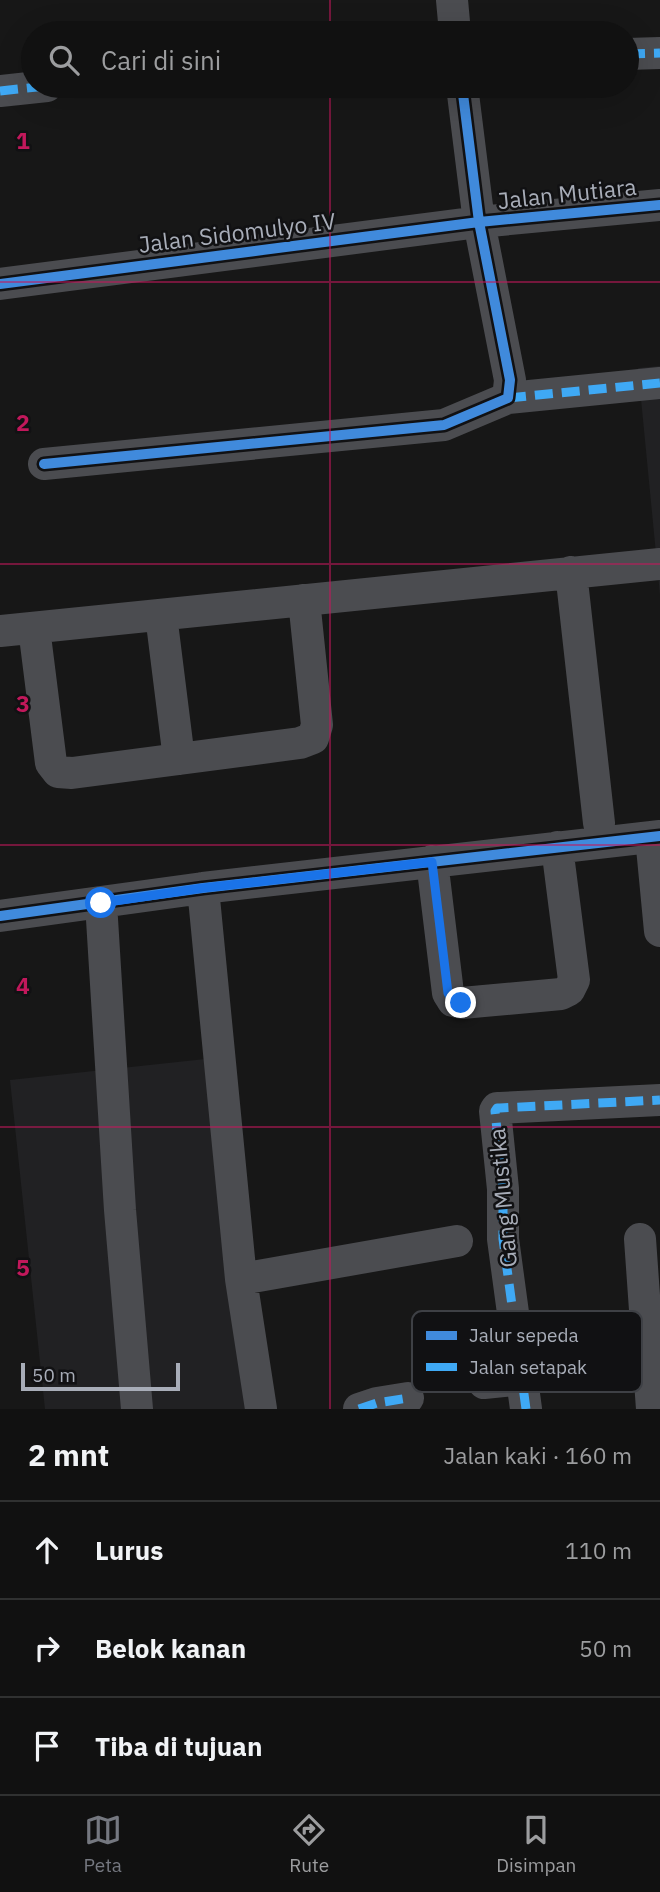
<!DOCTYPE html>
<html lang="id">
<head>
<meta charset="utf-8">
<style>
	body { margin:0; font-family:"IBM Plex Sans",sans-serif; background:#1a1a1a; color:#f1f3f6 }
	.scale { position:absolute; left:21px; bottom:18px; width:159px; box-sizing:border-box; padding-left:7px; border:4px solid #a8adb8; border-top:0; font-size:19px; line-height:24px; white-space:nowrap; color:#a8adb8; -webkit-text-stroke:5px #111113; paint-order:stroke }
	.stop { position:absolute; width:21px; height:21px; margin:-16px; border:5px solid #1a73e8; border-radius:50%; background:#fff }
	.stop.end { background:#1a73e8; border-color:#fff; box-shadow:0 2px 7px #0008 }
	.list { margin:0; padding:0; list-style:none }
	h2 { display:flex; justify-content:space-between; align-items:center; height:91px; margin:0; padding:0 28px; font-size:30px }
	h2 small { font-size:23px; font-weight:400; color:#9c9d9f }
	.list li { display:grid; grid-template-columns:46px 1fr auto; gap:21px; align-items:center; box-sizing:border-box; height:98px; padding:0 28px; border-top:2px solid #303131 }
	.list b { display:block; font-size:26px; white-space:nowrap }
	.list em { font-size:23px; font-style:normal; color:#9c9d9f }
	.icon { flex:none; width:38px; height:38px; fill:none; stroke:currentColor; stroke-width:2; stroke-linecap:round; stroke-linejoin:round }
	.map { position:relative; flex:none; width:660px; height:1409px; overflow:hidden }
	.search { position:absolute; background:#111; box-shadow:0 7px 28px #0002; left:21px; right:21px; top:21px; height:77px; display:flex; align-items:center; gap:18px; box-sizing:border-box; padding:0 24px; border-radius:38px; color:#9c9d9f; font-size:26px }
	.sheet { height:385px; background:#111 }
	nav { display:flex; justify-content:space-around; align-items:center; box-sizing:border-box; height:98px; border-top:2px solid #303131; background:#111; font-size:19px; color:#9c9d9f }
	nav a { display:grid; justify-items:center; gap:4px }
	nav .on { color:#757880 }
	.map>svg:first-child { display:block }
	.built { fill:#212123 }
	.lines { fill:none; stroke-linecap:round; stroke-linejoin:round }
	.minor { stroke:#4b4c50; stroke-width:32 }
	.quiet { stroke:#3fa9f5; stroke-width:9; stroke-dasharray:18 9; stroke-linecap:butt }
	.cycleway-casing { stroke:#111113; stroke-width:15 }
	.cycleway { stroke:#408adc; stroke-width:10 }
	.route { stroke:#1a73e8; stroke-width:9 }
	.grid { fill:none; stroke:#c2185b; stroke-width:2; stroke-opacity:0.55 }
	.labels { text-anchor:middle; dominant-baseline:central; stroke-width:5; stroke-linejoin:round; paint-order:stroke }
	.street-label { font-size:23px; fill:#a8adb8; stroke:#111113 }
	.key { fill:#111113; stroke:#3e4045; stroke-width:2 }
	.key-label { font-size:19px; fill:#a8adb8 }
	.grid-label { font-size:23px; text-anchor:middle; font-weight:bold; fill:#c2185b; stroke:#111113; stroke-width:5; stroke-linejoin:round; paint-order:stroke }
</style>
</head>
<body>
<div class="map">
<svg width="660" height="1409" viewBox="0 0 660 1409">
	<rect width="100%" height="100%" fill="#171717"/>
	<path class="built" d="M 660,366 L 660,595 L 638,368 Z
		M 224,1057 L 268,1409 L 45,1409 L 10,1080 Z"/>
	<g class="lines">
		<path class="minor" d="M 452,0 L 455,33
			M 627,54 L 660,53
			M 0,91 L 47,86
			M 0,284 L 479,222 L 660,205
			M 508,398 L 660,383
			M 44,464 L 444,425 L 508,398 L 510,380 L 479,222 L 462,86
			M 571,572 L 599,823
			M 161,615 L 179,759
			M 34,628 L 51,763 L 58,772 L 72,773 L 300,743 L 313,738 L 317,725 L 304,600
			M 0,631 L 660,564
			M 651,837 L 660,931
			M 432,861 L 448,993 L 453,1001 L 462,1003 L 561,994 L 569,990 L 574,980 L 557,847
			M 203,888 L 241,1279 L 261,1409
			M 101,903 L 120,1210 L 137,1409
			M 0,916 L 203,888 L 660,836
			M 640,1239 L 652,1409
			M 241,1279 L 457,1241
			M 484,1383 L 523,1379
			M 359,1409 L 377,1403 L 408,1398
			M 526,1409 L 503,1239 L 503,1189 L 495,1111 L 497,1108 L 500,1108 L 660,1100"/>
		<path class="quiet" d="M 627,54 L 660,53
			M 0,91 L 47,86
			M 508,398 L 660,383
			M 484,1383 L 523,1379
			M 359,1409 L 377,1403 L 408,1398
			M 526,1409 L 503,1239 L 503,1189 L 495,1111 L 497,1108 L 500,1108 L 660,1100"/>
		<defs>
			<path id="cycleway" d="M 0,284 L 479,222 L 660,205
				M 44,464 L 444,425 L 508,398 L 510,380 L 479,222 L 462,86
				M 0,916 L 203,888 L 660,836"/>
		</defs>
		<use href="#cycleway" class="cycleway-casing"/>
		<use href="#cycleway" class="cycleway"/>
	</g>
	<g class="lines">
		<path class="route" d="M 101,903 L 203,888 L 432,862 L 448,993 L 453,1001 L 461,1003"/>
	</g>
	<path class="grid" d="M 330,0 L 330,33M 330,86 L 330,1409M 0,282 L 660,282M 0,564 L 660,564M 0,845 L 660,845M 0,1127 L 660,1127"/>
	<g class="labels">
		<g class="street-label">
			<text transform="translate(567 193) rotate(-6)">Jalan Mutiara</text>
			<text transform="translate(237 232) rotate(-7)">Jalan Sidomulyo IV</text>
			<text transform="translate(502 1198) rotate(-95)">Gang Mustika</text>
		</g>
	</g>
	<rect x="412" y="1311" width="230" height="81" rx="10" class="key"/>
	<rect x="426" y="1331" width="31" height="9" fill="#408adc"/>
	<rect x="426" y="1363" width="31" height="8" fill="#3fa9f5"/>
	<g class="key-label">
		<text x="469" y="1342">Jalur sepeda</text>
		<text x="469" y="1374">Jalan setapak</text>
	</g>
	<g class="grid-label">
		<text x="23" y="149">1</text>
		<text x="23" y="431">2</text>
		<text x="23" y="712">3</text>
		<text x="23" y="994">4</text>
		<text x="23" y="1276">5</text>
	</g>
</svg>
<div class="scale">50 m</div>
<div class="stop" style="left:101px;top:903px"></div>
<div class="stop end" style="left:461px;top:1003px"></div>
<div class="search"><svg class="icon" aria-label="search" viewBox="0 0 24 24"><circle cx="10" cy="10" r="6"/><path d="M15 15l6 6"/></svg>Cari di sini</div>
</div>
<section class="sheet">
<h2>2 mnt<small>Jalan kaki · 160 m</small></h2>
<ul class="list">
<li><svg class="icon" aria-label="ahead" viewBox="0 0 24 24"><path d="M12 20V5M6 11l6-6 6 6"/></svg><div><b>Lurus</b></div><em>110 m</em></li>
<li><svg class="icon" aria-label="right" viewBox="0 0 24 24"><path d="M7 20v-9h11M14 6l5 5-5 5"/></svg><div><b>Belok kanan</b></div><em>50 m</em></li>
<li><svg class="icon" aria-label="arrive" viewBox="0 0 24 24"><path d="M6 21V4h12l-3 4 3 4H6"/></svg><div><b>Tiba di tujuan</b></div></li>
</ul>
</section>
<nav>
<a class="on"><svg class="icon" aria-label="map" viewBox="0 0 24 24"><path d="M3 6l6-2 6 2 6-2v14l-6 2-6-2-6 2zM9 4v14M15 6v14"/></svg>Peta</a>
<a><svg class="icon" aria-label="directions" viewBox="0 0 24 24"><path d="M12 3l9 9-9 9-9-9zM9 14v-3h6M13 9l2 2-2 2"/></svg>Rute</a>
<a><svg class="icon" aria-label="saved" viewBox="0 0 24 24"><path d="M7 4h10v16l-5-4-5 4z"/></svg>Disimpan</a>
</nav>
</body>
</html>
